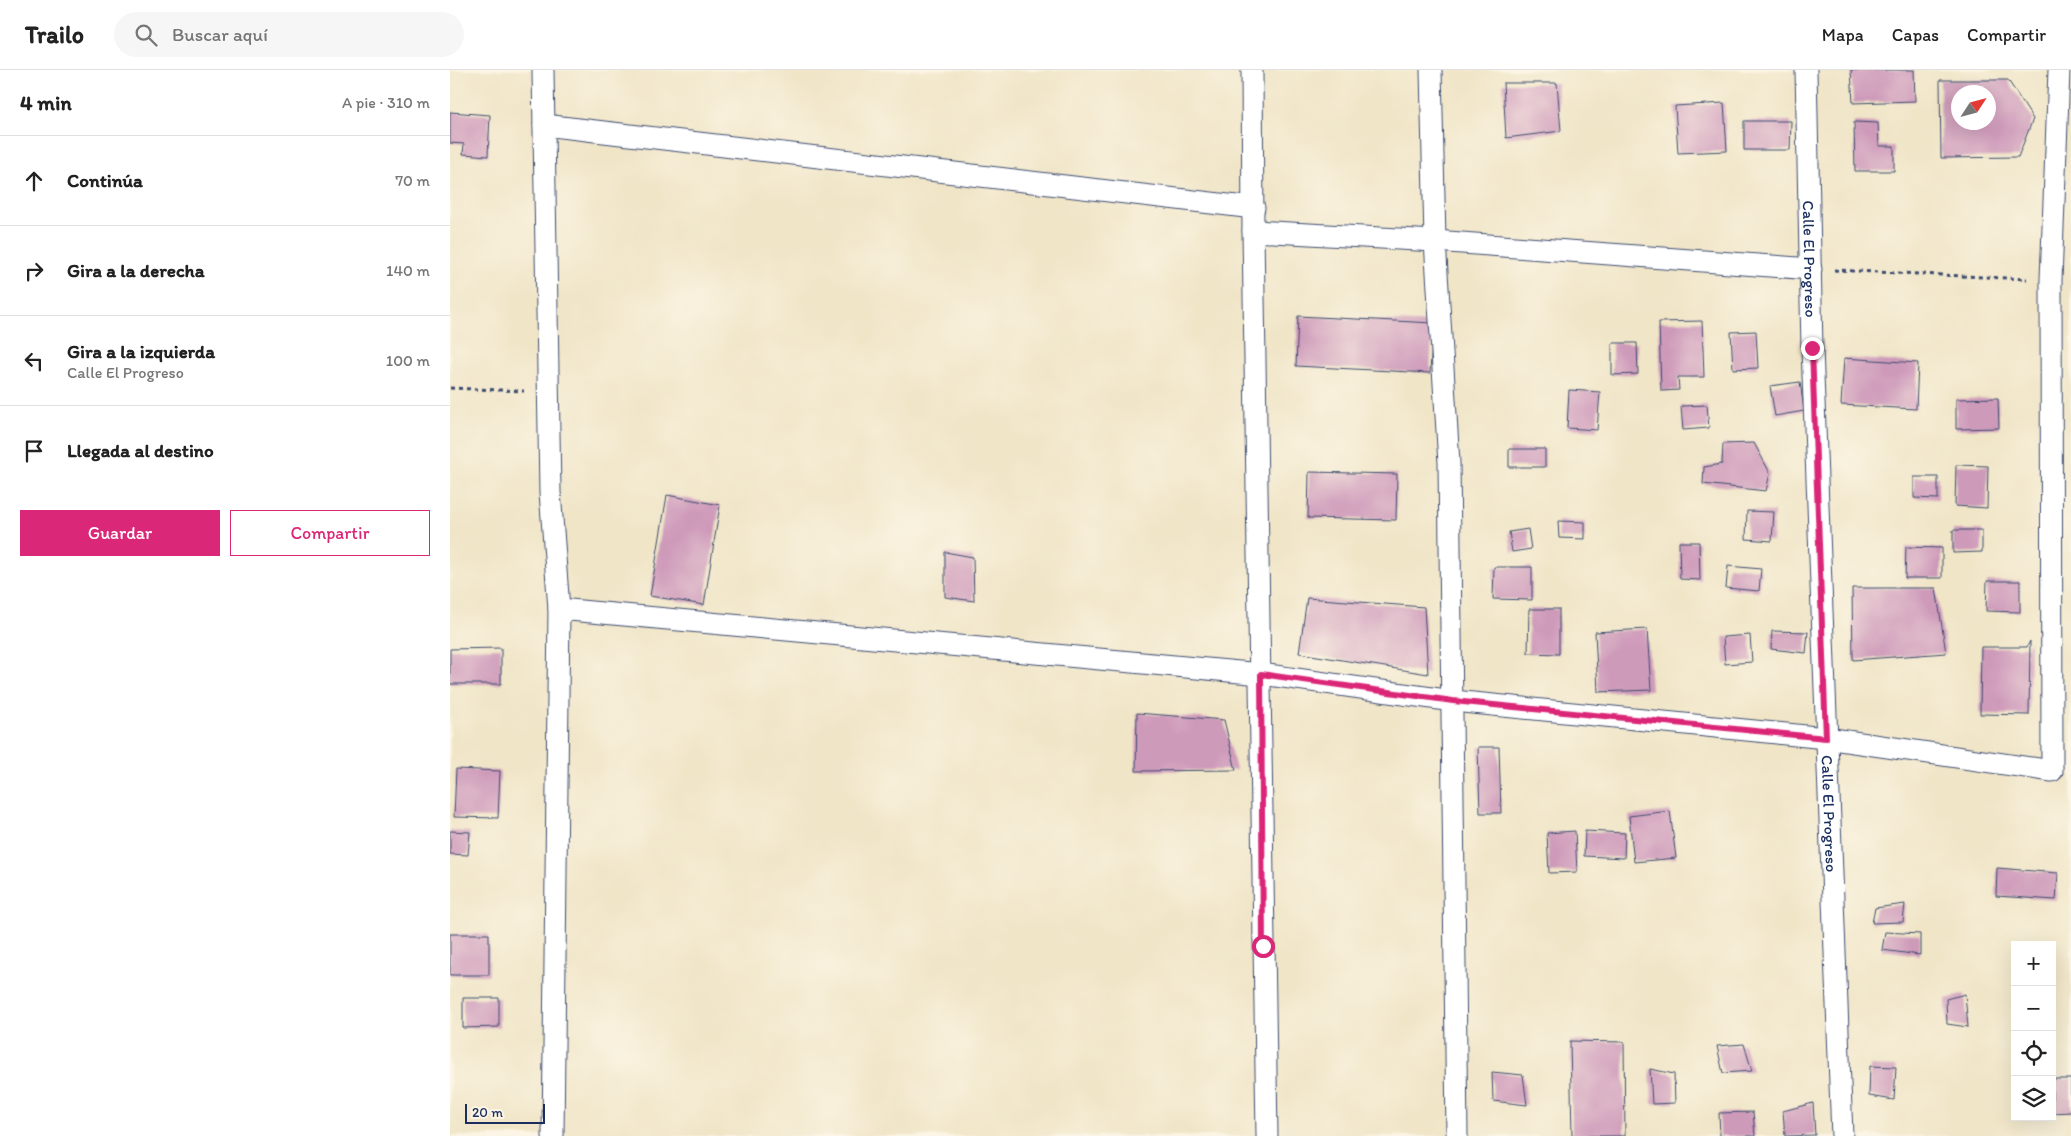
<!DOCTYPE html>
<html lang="es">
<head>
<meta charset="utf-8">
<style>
	body { margin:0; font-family:Itim,sans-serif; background:#f6f6f6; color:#222 }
	.controls { position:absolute; right:15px; bottom:15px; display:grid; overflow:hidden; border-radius:0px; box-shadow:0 5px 20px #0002 }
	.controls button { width:45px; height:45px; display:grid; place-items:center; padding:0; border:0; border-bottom:1px solid #e0e0e0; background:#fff; color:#222; font:25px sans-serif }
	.compass { position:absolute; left:1501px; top:15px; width:45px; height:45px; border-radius:50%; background:#fff; box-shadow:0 5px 20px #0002; rotate:54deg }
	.scale { position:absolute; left:15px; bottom:12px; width:80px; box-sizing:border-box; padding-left:5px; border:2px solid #1b2f5e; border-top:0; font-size:14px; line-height:18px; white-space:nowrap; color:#1b2f5e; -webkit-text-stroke:4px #fcf5e5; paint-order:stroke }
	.stop { position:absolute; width:15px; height:15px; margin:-11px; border:4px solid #db2777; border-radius:50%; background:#fff }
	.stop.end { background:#db2777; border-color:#fff; box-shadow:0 1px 5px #0008 }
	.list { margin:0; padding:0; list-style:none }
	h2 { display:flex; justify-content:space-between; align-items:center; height:65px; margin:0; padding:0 20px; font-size:21px }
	h2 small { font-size:16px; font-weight:400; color:#767676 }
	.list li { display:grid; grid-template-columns:32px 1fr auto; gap:15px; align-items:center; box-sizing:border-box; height:90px; padding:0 20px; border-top:1px solid #e0e0e0 }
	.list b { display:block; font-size:19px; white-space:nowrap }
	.list p { margin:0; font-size:16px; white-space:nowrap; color:#767676 }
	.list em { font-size:16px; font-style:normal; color:#767676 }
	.actions { display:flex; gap:10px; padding:15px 20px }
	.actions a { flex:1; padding:11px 0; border:1px solid #db2777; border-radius:0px; text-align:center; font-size:18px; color:#db2777 }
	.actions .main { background:#db2777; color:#fff }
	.icon { flex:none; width:28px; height:28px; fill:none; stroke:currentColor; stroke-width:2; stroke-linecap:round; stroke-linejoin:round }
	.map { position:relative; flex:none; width:1621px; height:1066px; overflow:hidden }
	header { display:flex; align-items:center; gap:30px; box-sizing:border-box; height:70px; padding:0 25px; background:#fff; border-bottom:1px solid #e0e0e0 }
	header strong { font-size:24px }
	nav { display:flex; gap:28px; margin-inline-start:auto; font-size:18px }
	.search { width:350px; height:45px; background:#f6f6f6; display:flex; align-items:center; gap:12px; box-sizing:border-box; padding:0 18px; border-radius:28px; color:#767676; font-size:19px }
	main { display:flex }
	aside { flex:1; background:#fff }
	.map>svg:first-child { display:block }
	.building { fill:#ce9aba; fill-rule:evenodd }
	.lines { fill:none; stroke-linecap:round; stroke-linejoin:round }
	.street-casing { stroke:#3b4a6e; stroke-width:23 }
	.path { stroke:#3b4a6e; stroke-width:3; stroke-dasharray:4 4; stroke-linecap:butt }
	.street { stroke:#fff; stroke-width:21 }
	.route { stroke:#db2777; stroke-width:6 }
	.labels { text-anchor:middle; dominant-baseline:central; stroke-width:5; stroke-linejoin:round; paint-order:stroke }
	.street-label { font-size:16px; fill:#1b2f5e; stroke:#fcf5e5 }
</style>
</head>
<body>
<header>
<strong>Trailo</strong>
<div class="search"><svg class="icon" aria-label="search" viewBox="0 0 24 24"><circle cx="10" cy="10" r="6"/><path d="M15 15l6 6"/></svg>Buscar aquí</div>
<nav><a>Mapa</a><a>Capas</a><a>Compartir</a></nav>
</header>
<main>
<aside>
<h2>4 min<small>A pie · 310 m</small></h2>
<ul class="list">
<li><svg class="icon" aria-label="ahead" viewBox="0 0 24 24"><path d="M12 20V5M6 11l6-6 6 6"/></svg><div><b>Continúa</b></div><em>70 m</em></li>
<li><svg class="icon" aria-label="right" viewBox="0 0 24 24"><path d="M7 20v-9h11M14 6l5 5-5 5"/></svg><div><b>Gira a la derecha</b></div><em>140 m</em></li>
<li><svg class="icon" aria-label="left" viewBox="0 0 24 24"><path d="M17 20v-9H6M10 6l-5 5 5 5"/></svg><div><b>Gira a la izquierda</b><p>Calle El Progreso</p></div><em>100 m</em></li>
<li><svg class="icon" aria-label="arrive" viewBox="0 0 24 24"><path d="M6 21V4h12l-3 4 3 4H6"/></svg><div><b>Llegada al destino</b></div></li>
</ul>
<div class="actions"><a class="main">Guardar</a><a>Compartir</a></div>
</aside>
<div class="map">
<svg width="1621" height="1066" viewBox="0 0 1621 1066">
	<rect width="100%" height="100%" fill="#fcf5e5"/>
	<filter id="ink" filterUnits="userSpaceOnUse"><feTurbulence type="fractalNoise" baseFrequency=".02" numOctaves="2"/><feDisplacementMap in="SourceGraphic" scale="10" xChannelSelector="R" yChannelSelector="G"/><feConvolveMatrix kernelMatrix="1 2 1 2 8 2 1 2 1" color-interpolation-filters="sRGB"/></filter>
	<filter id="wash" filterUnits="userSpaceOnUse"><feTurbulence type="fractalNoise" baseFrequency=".0096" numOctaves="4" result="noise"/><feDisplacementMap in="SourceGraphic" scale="20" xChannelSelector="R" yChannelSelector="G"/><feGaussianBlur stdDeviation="1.12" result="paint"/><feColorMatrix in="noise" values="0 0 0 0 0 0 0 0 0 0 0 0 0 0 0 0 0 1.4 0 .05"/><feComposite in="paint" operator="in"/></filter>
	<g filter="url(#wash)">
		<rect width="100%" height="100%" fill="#f0e5c7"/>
		<g id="blocks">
			<path class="building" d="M 1401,0 L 1464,0 L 1465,31 L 1403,33 Z
				M 1490,10 L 1558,10 L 1583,49 L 1568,87 L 1491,88 ZM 1508,22 L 1538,22 L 1538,52 L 1508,52 Z
				M 1053,13 L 1107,13 L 1111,61 L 1056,68 Z
				M 1274,33 L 1277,81 L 1228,83 L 1225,36 Z
				M 0,42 L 40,45 L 38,86 L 13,84 L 14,74 L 0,73 Z
				M 1294,51 L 1341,51 L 1340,80 L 1294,80 Z
				M 1404,52 L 1428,53 L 1429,76 L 1444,76 L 1444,101 L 1405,101 Z
				M 848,246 L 983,253 L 980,303 L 846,296 Z
				M 1252,251 L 1254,307 L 1228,307 L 1229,320 L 1211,321 L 1209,252 Z
				M 1306,261 L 1308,298 L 1283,299 L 1281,262 Z
				M 1162,273 L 1187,273 L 1188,304 L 1162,305 Z
				M 1394,288 L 1468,293 L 1466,339 L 1391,335 Z
				M 1350,312 L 1354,341 L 1325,346 L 1320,316 Z
				M 1119,320 L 1150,322 L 1147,360 L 1117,358 Z
				M 1548,328 L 1549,358 L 1506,359 L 1506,329 Z
				M 1257,335 L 1259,358 L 1233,360 L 1231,336 Z
				M 1304,373 L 1320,403 L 1316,421 L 1253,414 L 1254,397 L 1272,394 L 1273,374 Z
				M 1059,379 L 1095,379 L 1095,397 L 1059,397 Z
				M 1506,395 L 1538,396 L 1537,438 L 1505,436 Z
				M 859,402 L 947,404 L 946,450 L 858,448 Z
				M 1464,407 L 1488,407 L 1488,429 L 1464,428 Z
				M 217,425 L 270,435 L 254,535 L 200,526 Z
				M 1297,441 L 1324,442 L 1322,471 L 1296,469 Z
				M 1108,451 L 1135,452 L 1135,469 L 1109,468 Z
				M 1078,459 L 1081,479 L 1062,482 L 1059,462 Z
				M 1503,460 L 1532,460 L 1532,482 L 1503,483 Z
				M 1229,472 L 1249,472 L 1250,510 L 1230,509 Z
				M 1456,477 L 1492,478 L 1492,508 L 1455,508 Z
				M 495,482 L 523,487 L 524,531 L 495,527 Z
				M 1278,496 L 1311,499 L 1309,521 L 1276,518 Z
				M 1044,497 L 1082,497 L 1082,530 L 1043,529 Z
				M 1537,511 L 1570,511 L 1570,542 L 1536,541 Z
				M 1402,518 L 1486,518 L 1496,583 L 1403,590 Z
				M 857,528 L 974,537 L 978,604 L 849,583 Z
				M 1079,539 L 1109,539 L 1109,584 L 1078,583 Z
				M 1197,559 L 1201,620 L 1148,622 L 1145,562 Z
				M 1322,561 L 1358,562 L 1356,583 L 1321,579 Z
				M 1300,565 L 1302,592 L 1275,594 L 1273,567 Z
				M 1580,571 L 1579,645 L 1530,644 L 1531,577 L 1577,577 Z
				M 51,578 L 51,614 L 0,614 L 0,579 Z
				M 687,643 L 774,650 L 786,700 L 686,701 Z
				M 1028,677 L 1049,677 L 1051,743 L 1030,743 Z
				M 6,699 L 50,701 L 48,748 L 4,747 Z
				M 1220,741 L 1226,788 L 1184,792 L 1179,746 Z
				M 0,761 L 20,762 L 18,785 L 0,784 Z
				M 1125,761 L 1127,802 L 1099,803 L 1097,763 Z
				M 1135,761 L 1175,763 L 1174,788 L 1134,786 Z
				M 1547,798 L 1608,803 L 1606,830 L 1546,826 Z
				M 1455,834 L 1453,852 L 1422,853 L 1425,838 Z
				M 1435,862 L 1470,864 L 1470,885 L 1432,880 Z
				M 0,864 L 39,864 L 39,905 L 0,905 Z
				M 1515,924 L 1518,957 L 1497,954 L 1496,929 Z
				M 13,928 L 49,928 L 49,957 L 13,958 Z
				M 1120,971 L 1174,972 L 1175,1066 L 1122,1066 Z
				M 1294,974 L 1302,1001 L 1273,1003 L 1267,976 Z
				M 1420,996 L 1446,997 L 1444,1030 L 1419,1026 Z
				M 1200,999 L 1224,1004 L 1225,1033 L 1202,1034 Z
				M 1042,1002 L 1073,1005 L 1077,1035 L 1043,1031 Z
				M 1602,1009 L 1621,1009 L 1621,1042 L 1602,1043 Z
				M 1363,1033 L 1365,1065 L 1335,1066 L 1333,1041 Z
				M 1303,1042 L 1305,1066 L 1270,1066 L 1269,1043 Z"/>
		</g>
	</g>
	<g filter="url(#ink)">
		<use href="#blocks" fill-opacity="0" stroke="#3b4a6e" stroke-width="1"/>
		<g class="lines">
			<defs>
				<g id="street">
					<path d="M 93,0 L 100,422 L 109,539 L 103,1066"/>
					<path d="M 802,0 L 803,161 L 817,1066"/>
					<path d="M 981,0 L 985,171 L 999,393 L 1007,1066"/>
					<path id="s1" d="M 1356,0 L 1362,278 L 1392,1066"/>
					<path d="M 94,55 L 804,138"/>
					<path d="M 803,161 L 985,171 L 1361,199"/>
					<path d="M 109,539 L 811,604 L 1003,631 L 1376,668 L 1602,701 L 1601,210 L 1609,0"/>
				</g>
			</defs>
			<use href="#street" class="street-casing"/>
			<path class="path" d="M 1384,200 L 1577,209
				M 0,318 L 74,321"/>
			<use href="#street" class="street"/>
		</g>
	</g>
	<g class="lines" filter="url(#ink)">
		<path class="route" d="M 813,876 L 811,604 L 1003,631 L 1376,668 L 1362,278"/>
	</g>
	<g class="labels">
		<g class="street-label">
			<text stroke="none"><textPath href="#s1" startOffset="189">Calle El Progreso</textPath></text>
			<text stroke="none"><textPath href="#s1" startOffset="744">Calle El Progreso</textPath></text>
		</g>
	</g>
</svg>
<div class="controls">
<button>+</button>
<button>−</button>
<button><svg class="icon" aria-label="locate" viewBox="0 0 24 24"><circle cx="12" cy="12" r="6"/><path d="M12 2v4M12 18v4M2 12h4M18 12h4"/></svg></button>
<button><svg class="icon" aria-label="layers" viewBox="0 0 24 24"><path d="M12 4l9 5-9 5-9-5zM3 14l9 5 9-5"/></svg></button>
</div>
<svg class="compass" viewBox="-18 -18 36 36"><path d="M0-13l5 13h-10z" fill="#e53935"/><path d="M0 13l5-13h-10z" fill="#767676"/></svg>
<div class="scale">20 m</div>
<div class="stop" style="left:813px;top:876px"></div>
<div class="stop end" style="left:1362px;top:278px"></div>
</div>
</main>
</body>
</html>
